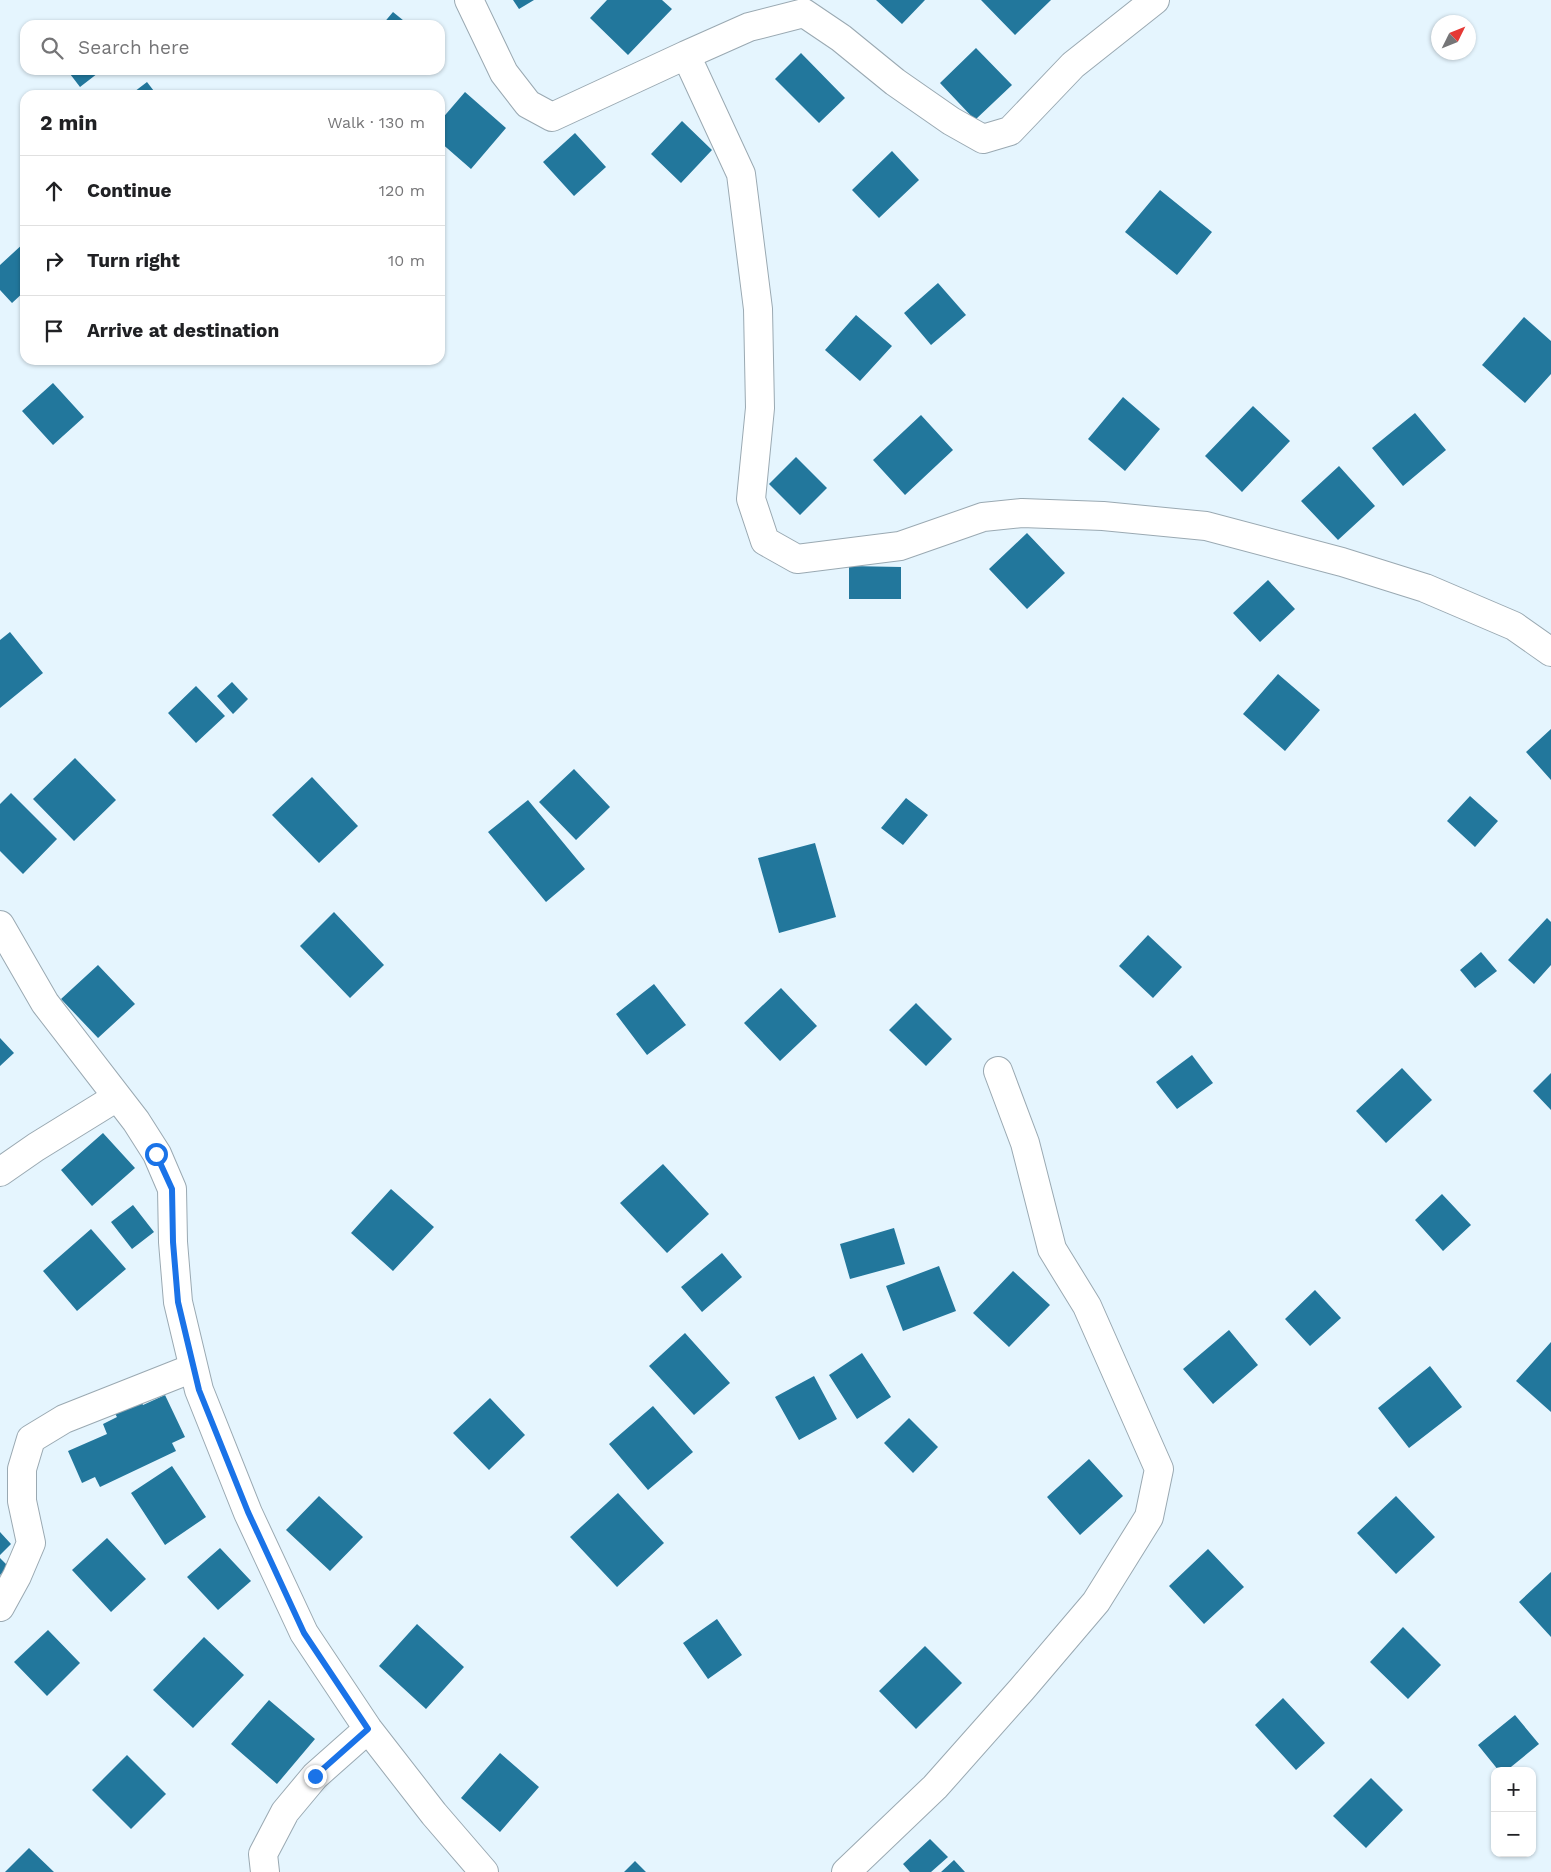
<!DOCTYPE html>
<html lang="en">
<head>
<meta charset="utf-8">
<style>
	body { margin:0; font-family:"Work Sans",sans-serif; background:#f6f6f6; color:#202124 }
	.controls { position:absolute; right:15px; bottom:15px; display:grid; overflow:hidden; border-radius:10px; box-shadow:0 1px 4px #0004 }
	.controls button { width:45px; height:45px; display:grid; place-items:center; padding:0; border:0; border-bottom:1px solid #e0e0e0; background:#fff; color:#202124; font:25px sans-serif }
	.compass { position:absolute; left:1431px; top:15px; width:45px; height:45px; border-radius:50%; background:#fff; box-shadow:0 1px 4px #0004; rotate:47deg }
	.stop { position:absolute; width:15px; height:15px; margin:-11px; border:4px solid #1a73e8; border-radius:50%; background:#fff }
	.stop.end { background:#1a73e8; border-color:#fff; box-shadow:0 1px 5px #0008 }
	.list { margin:0; padding:0; list-style:none }
	h2 { display:flex; justify-content:space-between; align-items:center; height:65px; margin:0; padding:0 20px; font-size:21px }
	h2 small { font-size:16px; font-weight:400; color:#757577 }
	.list li { display:grid; grid-template-columns:32px 1fr auto; gap:15px; align-items:center; box-sizing:border-box; height:70px; padding:0 20px; border-top:1px solid #e0e0e0 }
	.list b { display:block; font-size:19px; white-space:nowrap }
	.list em { font-size:16px; font-style:normal; color:#757577 }
	.icon { flex:none; width:28px; height:28px; fill:none; stroke:currentColor; stroke-width:2; stroke-linecap:round; stroke-linejoin:round }
	.map { position:relative; flex:none; width:1551px; height:1872px; overflow:hidden }
	.search { position:absolute; background:#fff; box-shadow:0 1px 4px #0004; left:20px; top:20px; width:425px; height:55px; display:flex; align-items:center; gap:12px; box-sizing:border-box; padding:0 18px; border-radius:15px; color:#757577; font-size:19px }
	.panel { position:absolute; background:#fff; box-shadow:0 1px 4px #0004; left:20px; top:90px; width:425px; height:275px; border-radius:15px }
	.map>svg:first-child { display:block }
	.building { fill:#22779c }
	.lines { fill:none; stroke-linecap:round; stroke-linejoin:round }
	.minor-casing { stroke:#9aa9b2; stroke-width:30 }
	.minor { stroke:#fff; stroke-width:28 }
	.route { stroke:#1a73e8; stroke-width:6 }
</style>
</head>
<body>
<div class="map">
<svg width="1551" height="1872" viewBox="0 0 1551 1872">
	<rect width="100%" height="100%" fill="#e5f5fe"/>
	<path class="building" d="M 513,0 L 534,0 L 519,9 Z
		M 607,0 L 662,0 L 672,9 L 628,55 L 590,18 Z
		M 876,0 L 925,0 L 902,24 Z
		M 981,0 L 1051,0 L 1015,35 Z
		M 393,12 L 409,25 L 382,25 Z
		M 976,48 L 1012,85 L 975,120 L 940,83 Z
		M 801,53 L 845,98 L 819,123 L 775,79 Z
		M 67,70 L 102,70 L 80,87 Z
		M 147,82 L 157,95 L 130,95 Z
		M 465,92 L 506,128 L 471,169 L 440,142 L 440,121 Z
		M 682,121 L 712,150 L 681,183 L 651,154 Z
		M 575,133 L 606,167 L 574,196 L 543,162 Z
		M 892,151 L 919,180 L 879,218 L 852,190 Z
		M 1160,190 L 1212,232 L 1177,275 L 1125,232 Z
		M 25,242 L 25,291 L 12,303 L 0,290 L 0,265 Z
		M 938,283 L 966,315 L 931,345 L 904,313 Z
		M 856,315 L 892,346 L 860,381 L 825,350 Z
		M 1524,317 L 1551,341 L 1551,374 L 1525,403 L 1482,365 Z
		M 53,383 L 84,417 L 53,445 L 22,411 Z
		M 1123,397 L 1160,429 L 1125,471 L 1088,439 Z
		M 1253,406 L 1290,441 L 1242,492 L 1205,456 Z
		M 1415,413 L 1446,450 L 1403,486 L 1372,448 Z
		M 921,415 L 953,450 L 905,495 L 873,460 Z
		M 796,457 L 827,488 L 800,515 L 769,484 Z
		M 1339,466 L 1375,506 L 1338,540 L 1301,501 Z
		M 1027,533 L 1065,573 L 1027,609 L 989,569 Z
		M 849,566 L 901,567 L 901,599 L 849,599 Z
		M 1268,580 L 1295,609 L 1260,642 L 1233,613 Z
		M 10,632 L 43,673 L 0,708 L 0,640 Z
		M 1278,674 L 1320,710 L 1285,751 L 1243,714 Z
		M 232,682 L 248,699 L 233,714 L 217,696 Z
		M 196,686 L 225,716 L 196,743 L 168,713 Z
		M 1551,729 L 1551,780 L 1526,752 Z
		M 75,758 L 116,800 L 74,841 L 33,799 Z
		M 574,769 L 610,807 L 576,840 L 539,802 Z
		M 312,777 L 358,826 L 319,863 L 272,815 Z
		M 11,793 L 57,839 L 23,874 L 0,851 L 0,804 Z
		M 1470,796 L 1498,821 L 1475,847 L 1447,821 Z
		M 906,798 L 928,815 L 903,845 L 881,828 Z
		M 528,800 L 585,869 L 546,902 L 488,832 Z
		M 815,843 L 836,917 L 779,933 L 758,858 Z
		M 334,912 L 384,965 L 350,998 L 300,946 Z
		M 1547,918 L 1551,922 L 1551,965 L 1534,984 L 1508,960 Z
		M 1148,935 L 1182,967 L 1153,998 L 1119,966 Z
		M 1481,952 L 1497,971 L 1475,988 L 1460,970 Z
		M 98,965 L 135,1004 L 98,1038 L 61,999 Z
		M 654,984 L 686,1025 L 647,1055 L 616,1014 Z
		M 781,988 L 817,1026 L 780,1061 L 744,1023 Z
		M 916,1003 L 952,1039 L 926,1066 L 889,1030 Z
		M 0,1038 L 14,1053 L 0,1066 Z
		M 1192,1055 L 1213,1083 L 1177,1109 L 1156,1082 Z
		M 1402,1068 L 1432,1100 L 1386,1143 L 1356,1111 Z
		M 1551,1073 L 1551,1110 L 1533,1091 Z
		M 103,1133 L 135,1168 L 92,1206 L 61,1170 Z
		M 663,1164 L 709,1214 L 667,1253 L 620,1203 Z
		M 391,1189 L 434,1227 L 393,1271 L 351,1233 Z
		M 1442,1194 L 1471,1225 L 1443,1251 L 1415,1220 Z
		M 133,1205 L 154,1232 L 132,1249 L 111,1222 Z
		M 894,1228 L 905,1264 L 850,1279 L 840,1244 Z
		M 91,1229 L 126,1269 L 77,1311 L 43,1271 Z
		M 722,1253 L 742,1277 L 702,1312 L 681,1287 Z
		M 939,1266 L 956,1311 L 903,1331 L 886,1286 Z
		M 1013,1271 L 1050,1305 L 1009,1347 L 973,1313 Z
		M 1315,1290 L 1341,1318 L 1310,1346 L 1285,1319 Z
		M 1229,1330 L 1258,1365 L 1213,1404 L 1183,1369 Z
		M 685,1333 L 730,1383 L 694,1415 L 649,1366 Z
		M 1551,1342 L 1551,1412 L 1516,1381 Z
		M 862,1353 L 891,1397 L 857,1419 L 829,1375 Z
		M 1430,1366 L 1462,1407 L 1409,1448 L 1378,1408 Z
		M 814,1376 L 837,1419 L 799,1440 L 775,1397 Z
		M 165,1395 L 185,1437 L 172,1443 L 176,1451 L 100,1487 L 95,1477 L 82,1483 L 68,1451 L 107,1434 L 103,1424 L 117,1417 L 114,1412 L 140,1399 L 143,1405 Z
		M 490,1398 L 525,1435 L 489,1470 L 453,1433 Z
		M 653,1406 L 693,1452 L 648,1490 L 609,1444 Z
		M 909,1418 L 938,1447 L 913,1473 L 884,1443 Z
		M 1089,1459 L 1123,1496 L 1080,1535 L 1047,1497 Z
		M 172,1466 L 206,1517 L 165,1545 L 131,1493 Z
		M 618,1493 L 664,1543 L 617,1587 L 570,1537 Z
		M 319,1496 L 363,1537 L 330,1571 L 286,1530 Z
		M 1396,1496 L 1435,1537 L 1396,1574 L 1357,1533 Z
		M 0,1532 L 11,1544 L 0,1555 Z
		M 107,1538 L 146,1579 L 111,1612 L 72,1570 Z
		M 220,1548 L 251,1581 L 218,1610 L 187,1577 Z
		M 1208,1549 L 1244,1587 L 1204,1624 L 1169,1586 Z
		M 0,1558 L 9,1567 L 0,1575 Z
		M 1551,1572 L 1551,1637 L 1519,1602 Z
		M 717,1619 L 742,1655 L 708,1679 L 683,1643 Z
		M 417,1624 L 464,1667 L 426,1709 L 379,1666 Z
		M 1403,1627 L 1441,1665 L 1408,1699 L 1370,1662 Z
		M 48,1630 L 80,1663 L 47,1696 L 14,1662 Z
		M 204,1637 L 244,1675 L 193,1728 L 153,1690 Z
		M 925,1646 L 962,1683 L 916,1729 L 879,1691 Z
		M 1283,1698 L 1325,1743 L 1296,1770 L 1255,1725 Z
		M 269,1700 L 315,1739 L 277,1784 L 231,1744 Z
		M 1515,1715 L 1539,1744 L 1506,1771 L 1499,1771 L 1478,1745 Z
		M 500,1753 L 539,1787 L 500,1832 L 461,1798 Z
		M 127,1755 L 166,1794 L 131,1829 L 92,1790 Z
		M 1371,1778 L 1403,1810 L 1366,1848 L 1333,1816 Z
		M 930,1839 L 948,1857 L 931,1872 L 910,1872 L 903,1864 Z
		M 29,1848 L 54,1872 L 5,1872 Z
		M 954,1860 L 965,1872 L 941,1872 Z
		M 635,1861 L 646,1872 L 624,1872 Z"/>
	<g class="lines">
		<defs>
			<path id="minor" d="M 469,0 L 504,73 L 528,104 L 552,117 L 686,55 L 741,174 L 758,309 L 760,408 L 751,499 L 765,541 L 797,559 L 900,546 L 983,517 L 1022,513 L 1103,516 L 1206,526 L 1342,562 L 1425,588 L 1514,626 L 1551,652
				M 686,55 L 749,27 L 804,13 L 841,38 L 895,82 L 951,121 L 983,139 L 1010,131 L 1073,65 L 1155,0
				M 0,925 L 45,1003 L 136,1121 L 157,1154 L 172,1189 L 173,1242 L 178,1302 L 199,1390 L 248,1513 L 304,1633 L 368,1729 L 434,1814 L 484,1872
				M 0,1172 L 36,1147 L 117,1097
				M 0,1607 L 17,1576 L 31,1543 L 22,1501 L 22,1469 L 31,1439 L 64,1419 L 193,1368
				M 265,1872 L 263,1854 L 285,1812 L 315,1776 L 368,1729
				M 846,1872 L 935,1787 L 1022,1689 L 1096,1602 L 1149,1517 L 1159,1469 L 1087,1306 L 1052,1249 L 1025,1143 L 998,1071"/>
		</defs>
		<use href="#minor" class="minor-casing"/>
		<use href="#minor" class="minor"/>
	</g>
	<g class="lines">
		<path class="route" d="M 156,1154 L 172,1189 L 173,1242 L 178,1302 L 199,1390 L 248,1512 L 304,1633 L 368,1729 L 315,1776"/>
	</g>
</svg>
<div class="controls">
<button>+</button>
<button>−</button>
</div>
<svg class="compass" viewBox="-18 -18 36 36"><path d="M0-13l5 13h-10z" fill="#e53935"/><path d="M0 13l5-13h-10z" fill="#757577"/></svg>
<div class="stop" style="left:156px;top:1154px"></div>
<div class="stop end" style="left:315px;top:1776px"></div>
<div class="search"><svg class="icon" aria-label="search" viewBox="0 0 24 24"><circle cx="10" cy="10" r="6"/><path d="M15 15l6 6"/></svg>Search here</div>
<section class="panel">
<h2>2 min<small>Walk · 130 m</small></h2>
<ul class="list">
<li><svg class="icon" aria-label="ahead" viewBox="0 0 24 24"><path d="M12 20V5M6 11l6-6 6 6"/></svg><div><b>Continue</b></div><em>120 m</em></li>
<li><svg class="icon" aria-label="right" viewBox="0 0 24 24"><path d="M7 20v-9h11M14 6l5 5-5 5"/></svg><div><b>Turn right</b></div><em>10 m</em></li>
<li><svg class="icon" aria-label="arrive" viewBox="0 0 24 24"><path d="M6 21V4h12l-3 4 3 4H6"/></svg><div><b>Arrive at destination</b></div></li>
</ul>
</section>
</div>
</body>
</html>
